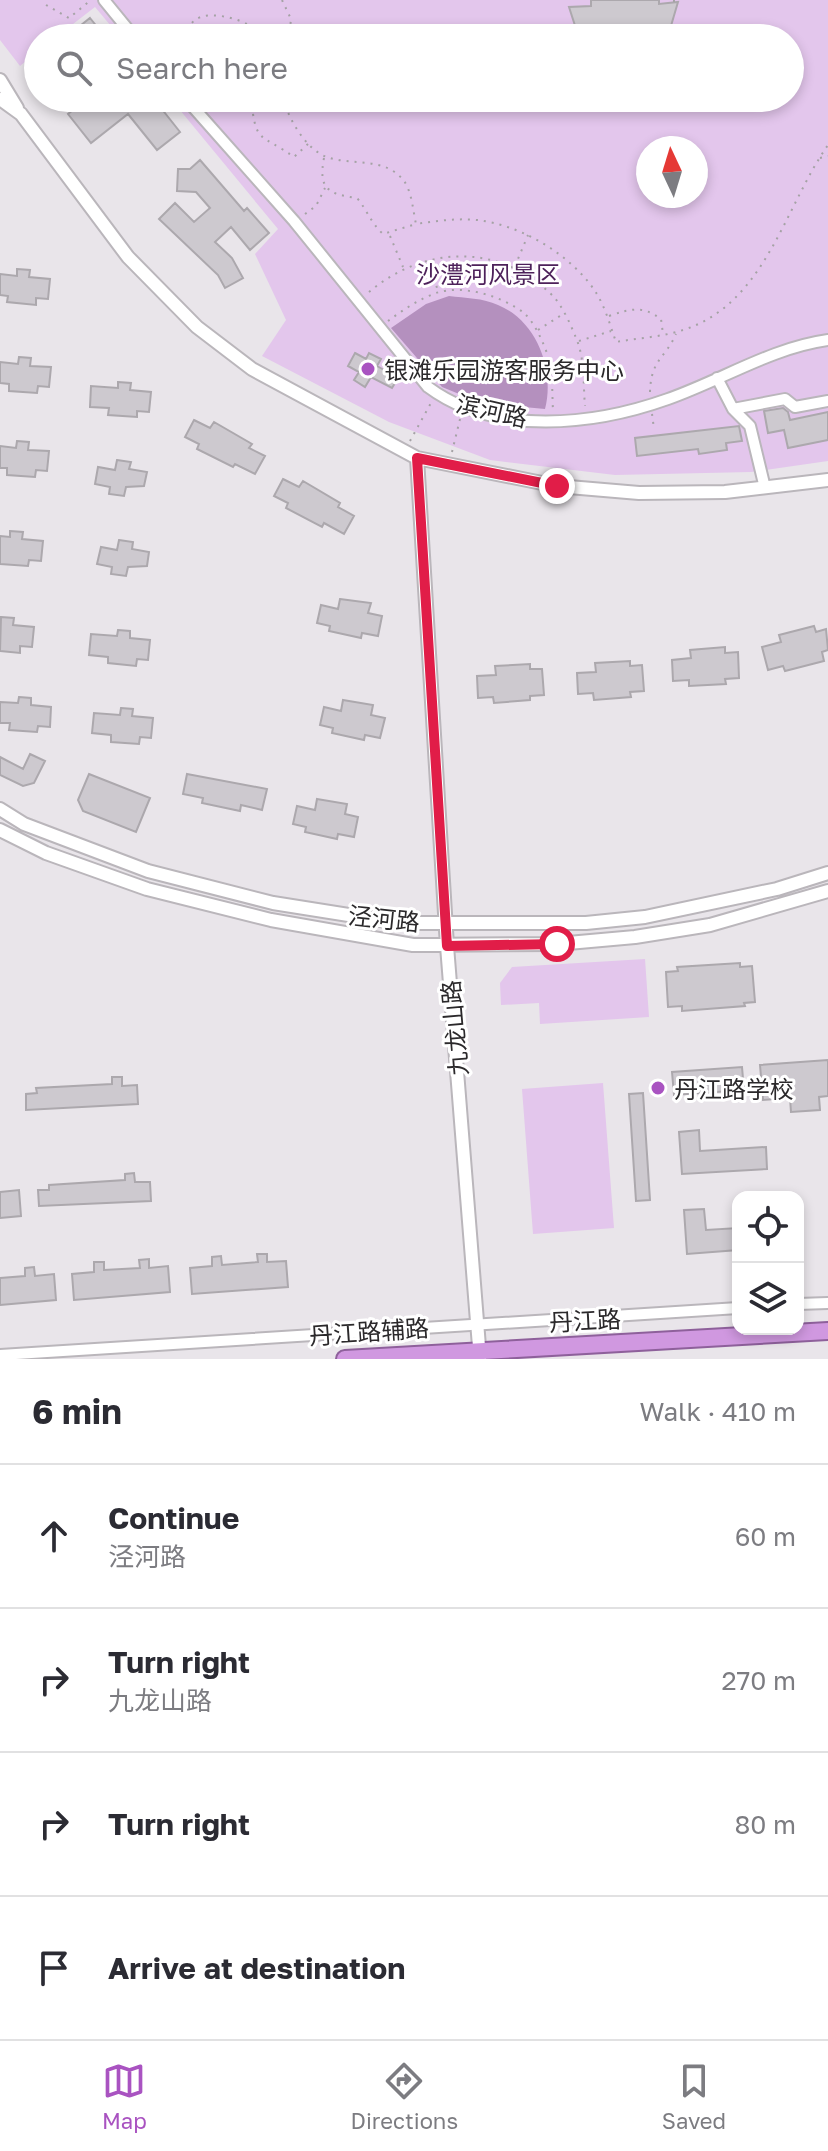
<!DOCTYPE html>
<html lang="en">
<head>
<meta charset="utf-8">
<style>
	body { margin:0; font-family:"Golos Text","Noto Sans SC",sans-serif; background:#f7f7f7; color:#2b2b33 }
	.controls { position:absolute; right:24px; bottom:24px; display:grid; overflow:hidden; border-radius:16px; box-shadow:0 4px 12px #0003 }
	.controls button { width:72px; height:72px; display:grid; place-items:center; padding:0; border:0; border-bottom:2px solid #e1e1e2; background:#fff; color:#2b2b33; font:40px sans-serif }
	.compass { position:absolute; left:636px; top:136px; width:72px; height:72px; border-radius:50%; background:#fff; box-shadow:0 4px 12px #0003; rotate:356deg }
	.stop { position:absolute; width:24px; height:24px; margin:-18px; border:6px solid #e11d48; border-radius:50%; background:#fff }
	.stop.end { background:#e11d48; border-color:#fff; box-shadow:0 2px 8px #0008 }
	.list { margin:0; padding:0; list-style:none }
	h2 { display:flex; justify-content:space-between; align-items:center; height:104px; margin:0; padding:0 32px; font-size:34px }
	h2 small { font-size:26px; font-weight:400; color:#7c7c81 }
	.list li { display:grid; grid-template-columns:52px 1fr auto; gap:24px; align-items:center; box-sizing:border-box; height:144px; padding:0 32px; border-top:2px solid #e1e1e2 }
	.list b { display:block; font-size:30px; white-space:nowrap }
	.list p { margin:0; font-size:26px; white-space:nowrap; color:#7c7c81 }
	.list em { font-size:26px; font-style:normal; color:#7c7c81 }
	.icon { flex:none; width:44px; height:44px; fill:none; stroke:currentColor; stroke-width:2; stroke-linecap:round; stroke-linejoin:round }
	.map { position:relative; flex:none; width:828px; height:1359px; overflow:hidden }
	.search { position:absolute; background:#fff; box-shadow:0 4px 12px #0003; left:24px; right:24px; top:24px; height:88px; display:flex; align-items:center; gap:20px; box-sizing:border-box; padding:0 28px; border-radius:44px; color:#7c7c81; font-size:30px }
	.sheet { height:680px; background:#fff }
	nav { display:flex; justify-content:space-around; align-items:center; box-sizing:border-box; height:112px; border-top:2px solid #e1e1e2; background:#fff; font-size:22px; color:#7c7c81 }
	nav a { display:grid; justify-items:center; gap:4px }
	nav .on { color:#a953c1 }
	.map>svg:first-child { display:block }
	.green { fill:#e3c6ec; fill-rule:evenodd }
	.water { fill:#b490be }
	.building { fill:#cdc9cf; stroke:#aca8ad; stroke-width:2 }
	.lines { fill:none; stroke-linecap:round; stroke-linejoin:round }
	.minor-casing { stroke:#bab6bb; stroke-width:14 }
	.tertiary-casing { stroke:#bab6bb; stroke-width:16 }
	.trunk-casing { stroke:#8e609b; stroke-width:20 }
	.path { stroke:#a5a2a5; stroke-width:2; stroke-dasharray:2 6; stroke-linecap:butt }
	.minor { stroke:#fff; stroke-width:10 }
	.tertiary { stroke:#fff; stroke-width:12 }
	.trunk { stroke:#d098e0; stroke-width:16 }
	.route { stroke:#e11d48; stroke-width:10 }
	.poi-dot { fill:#a953c1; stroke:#fff; stroke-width:3 }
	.labels { text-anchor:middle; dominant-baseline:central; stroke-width:6; stroke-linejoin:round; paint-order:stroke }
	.park-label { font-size:24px; fill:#4d215a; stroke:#fff }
	.poi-label { font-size:24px; fill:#2b292b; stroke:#fff; text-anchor:start }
	.street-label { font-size:24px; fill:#2b292b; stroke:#fff }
</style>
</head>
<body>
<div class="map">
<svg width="828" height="1359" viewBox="0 0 828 1359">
	<rect width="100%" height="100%" fill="#e9e5ea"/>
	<path class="green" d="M 0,0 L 828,0 L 828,461 L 751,472 L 615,475 L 490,460 L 389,422 L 262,356 L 286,320 L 255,254 L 278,229 L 170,98 L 790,98 L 790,38 L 121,38 L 95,7 L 55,38 L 38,38 L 38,51 L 20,66 L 0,40 ZM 648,148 L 696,148 L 696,196 L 648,196 Z
		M 645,959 L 649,1017 L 540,1024 L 539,1003 L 501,1005 L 500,983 L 512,967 Z
		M 603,1083 L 614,1228 L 533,1234 L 522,1089 Z"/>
	<path class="water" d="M 449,296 C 465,298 483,298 498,305 C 537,321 555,370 545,409 L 481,403 L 442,387 L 391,328 L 426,304 Z"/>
	<path class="building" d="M 591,0 L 659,0 L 659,4 L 678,2 L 668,36 L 579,38 L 569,7 L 591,6 Z
		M 90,18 L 106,38 L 65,38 Z
		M 88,98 L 153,98 L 180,132 L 157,150 L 128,114 L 91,143 L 68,114 Z
		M 200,160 L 244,211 L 247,208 L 269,233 L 250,250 L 231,227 L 215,242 L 232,258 L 243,278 L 225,288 L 218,275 L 159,219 L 175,203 L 194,222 L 210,208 L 196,192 L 177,191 L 178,169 L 190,169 Z
		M 17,269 L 30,270 L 29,277 L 50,279 L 48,299 L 36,298 L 36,305 L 7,302 L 8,296 L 0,295 L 0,274 L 17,276 Z
		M 355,353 L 366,359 L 369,353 L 381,359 L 377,366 L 398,378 L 392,388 L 371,377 L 365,387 L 354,380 L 359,372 L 348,366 Z
		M 19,357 L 31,358 L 30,366 L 51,367 L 49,387 L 38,386 L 37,393 L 9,391 L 9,384 L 0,383 L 0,362 L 18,364 Z
		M 118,382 L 131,383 L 130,390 L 151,392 L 149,412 L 137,411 L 137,417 L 108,415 L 109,408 L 90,407 L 91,386 L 118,388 Z
		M 783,408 L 788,412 L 790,420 L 828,412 L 828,440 L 788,448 L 784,430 L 768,433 L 764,411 Z
		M 194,420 L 210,428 L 214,422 L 252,444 L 249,448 L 265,456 L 255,474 L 235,464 L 233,467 L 197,449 L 199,444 L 185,437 Z
		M 739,426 L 742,441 L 726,443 L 727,450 L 699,454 L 698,449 L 637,456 L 635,438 Z
		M 17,441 L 29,442 L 28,450 L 49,451 L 47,471 L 36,470 L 35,477 L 7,475 L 7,468 L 0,468 L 0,446 L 16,448 Z
		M 117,460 L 131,462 L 129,469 L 147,472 L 144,486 L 126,487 L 124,496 L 109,494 L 110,487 L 95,484 L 98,467 L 115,470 Z
		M 283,479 L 299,487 L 303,481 L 340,503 L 338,507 L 354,516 L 344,534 L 324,523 L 322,527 L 286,508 L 288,503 L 274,496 Z
		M 10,531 L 23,532 L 22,539 L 43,541 L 41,561 L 29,560 L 28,566 L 0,564 L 0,536 L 10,537 Z
		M 119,540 L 133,542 L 132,549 L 149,552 L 147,566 L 128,567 L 126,576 L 111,574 L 112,567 L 97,564 L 101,547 L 117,550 Z
		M 340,599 L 371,603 L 368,613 L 382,616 L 378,636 L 362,633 L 361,638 L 329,631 L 330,626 L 317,623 L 321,605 L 338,609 Z
		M 1,617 L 14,618 L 13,625 L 34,627 L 32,647 L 20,646 L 20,653 L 0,651 Z
		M 814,626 L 816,632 L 826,629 L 828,650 L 822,652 L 824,661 L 785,671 L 783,666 L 768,670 L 762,647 L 781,642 L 779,635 Z
		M 118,630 L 130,631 L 130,638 L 150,640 L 148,660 L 137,659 L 136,666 L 108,663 L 108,657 L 89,655 L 91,634 L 117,636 Z
		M 725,647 L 725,653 L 738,652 L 739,678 L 725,679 L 726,684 L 689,686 L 689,680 L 673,681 L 672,660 L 691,658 L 690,650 Z
		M 630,661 L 630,666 L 642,665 L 644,691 L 630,692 L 631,697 L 594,700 L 593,693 L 578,694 L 577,673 L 596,672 L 595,663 Z
		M 530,664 L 530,669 L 542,669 L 544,695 L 530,696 L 530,700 L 494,703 L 493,697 L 478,698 L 477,676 L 496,675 L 495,666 Z
		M 19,697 L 31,698 L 31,705 L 51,707 L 50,727 L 38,726 L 37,732 L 9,730 L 10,723 L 0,723 L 0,702 L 18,703 Z
		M 343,700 L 373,705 L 371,715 L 385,718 L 380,738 L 365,735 L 364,740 L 332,733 L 333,728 L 320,725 L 324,707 L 341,711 Z
		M 121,708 L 133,709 L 132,716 L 153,718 L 151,738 L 140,737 L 139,744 L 111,742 L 111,735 L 92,733 L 94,713 L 120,715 Z
		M 30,754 L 45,761 L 34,783 L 23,786 L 0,775 L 0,757 L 23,769 Z
		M 89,774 L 150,798 L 136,832 L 83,811 L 78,800 Z
		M 187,774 L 267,789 L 262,810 L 241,805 L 240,811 L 202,803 L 203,798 L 183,794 Z
		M 317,799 L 347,804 L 345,814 L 358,817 L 354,837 L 338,834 L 337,839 L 305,832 L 306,827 L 293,824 L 297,806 L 315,810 Z
		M 740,963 L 740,967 L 752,966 L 755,1002 L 744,1003 L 745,1006 L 682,1011 L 682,1006 L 668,1007 L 666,972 L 678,971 L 677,967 Z
		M 828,1060 L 828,1096 L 819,1097 L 820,1110 L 791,1112 L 790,1098 L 763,1100 L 760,1065 Z
		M 742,1067 L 744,1090 L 674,1095 L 672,1072 Z
		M 112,1077 L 122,1077 L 122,1086 L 137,1085 L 138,1104 L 26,1110 L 26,1094 L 37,1093 L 36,1088 L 112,1084 Z
		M 643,1093 L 650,1200 L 636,1201 L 629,1094 Z
		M 699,1130 L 700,1151 L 766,1147 L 767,1169 L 682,1174 L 679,1132 Z
		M 134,1173 L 135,1182 L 150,1182 L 151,1201 L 39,1206 L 38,1190 L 49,1190 L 49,1185 L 125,1180 L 125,1174 Z
		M 19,1190 L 21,1216 L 0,1218 L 0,1192 Z
		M 704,1209 L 706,1230 L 738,1228 L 738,1250 L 687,1254 L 684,1210 Z
		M 257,1254 L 267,1254 L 267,1262 L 286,1261 L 288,1287 L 192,1294 L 190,1268 L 212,1266 L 212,1257 L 221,1256 L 222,1265 L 258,1262 Z
		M 149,1259 L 149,1268 L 168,1266 L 170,1292 L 74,1300 L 72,1274 L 94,1272 L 94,1262 L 104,1262 L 104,1270 L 140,1268 L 139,1260 Z
		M 34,1267 L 35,1276 L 54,1274 L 56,1300 L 0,1305 L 0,1278 L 25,1276 L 25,1268 Z"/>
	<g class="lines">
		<defs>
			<path id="minor" d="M 104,0 L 135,38
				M 185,98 L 294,221 L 428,387 C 495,437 595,425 668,399 C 722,380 771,348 828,340
				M 717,378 L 733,409 L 750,426 L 765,488
				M 733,409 L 785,399 L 795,407 L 828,401
				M 798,1304 L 828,1303
				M 0,1355 L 738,1308"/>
			<path id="tertiary" d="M 0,80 L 17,108
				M 0,99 L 21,114 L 128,257 L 197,327 L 252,369 L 417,458 L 557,486 L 639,493 L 725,492 L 828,480
				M 417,458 L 447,946 L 480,1359
				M 0,809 L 24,824 L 148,871 L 273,903 L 399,923 L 586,923 L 645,917 L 777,889 L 828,873
				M 0,830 L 46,853 L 147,889 L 271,920 L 413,945 L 557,944 L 635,937 L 710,925 L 828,891"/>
			<path id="trunk" d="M 345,1359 L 828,1331"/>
		</defs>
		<use href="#minor" class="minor-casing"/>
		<use href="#tertiary" class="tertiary-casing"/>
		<use href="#trunk" class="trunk-casing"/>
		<path class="path" d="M 282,0 L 291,19 L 289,38
			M 674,0 L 674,2
			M 46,5 L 69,18 L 91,0
			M 188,38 C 186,5 231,15 249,25 L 252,38
			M 251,98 C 256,145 259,132 294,157 L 308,144
			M 283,98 C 288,118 306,150 327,157 C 351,166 385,156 404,181 C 412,192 413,211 416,224 C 436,221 456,218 477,220 C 521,225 570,254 595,291 C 605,306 610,325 616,342 C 638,338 662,337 683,330 C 765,304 784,208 828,145
			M 324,158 C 318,189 328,194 357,198 C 367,210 371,223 383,234 L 416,224
			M 820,158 L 828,156
			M 305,214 L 316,206 L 325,188
			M 390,236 L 403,267
			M 429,263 L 438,291
			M 515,266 L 528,235
			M 369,292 C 425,245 499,243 552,295 C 562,305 571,325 576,338 C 585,358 583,384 585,406
			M 609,316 C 630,309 642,305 661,319 L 663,334
			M 388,321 C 403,310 419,299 436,293 C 463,284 502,296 524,313 C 535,323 543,342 548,356 C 553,373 552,394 553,411
			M 538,330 L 563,314
			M 579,341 L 611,331
			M 650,392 C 651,359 665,359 676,334
			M 652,414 L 654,429
			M 410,441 L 432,401
			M 452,452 L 460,419"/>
		<use href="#minor" class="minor"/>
		<use href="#tertiary" class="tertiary"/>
		<use href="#trunk" class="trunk"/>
	</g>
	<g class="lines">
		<path class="route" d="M 557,486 L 417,458 L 447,946 L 557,944"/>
	</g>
	<g class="poi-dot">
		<circle cx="368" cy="369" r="8"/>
		<circle cx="658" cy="1088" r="8"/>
	</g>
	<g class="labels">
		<g class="park-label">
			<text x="488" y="273">沙澧河风景区</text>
		</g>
		<g class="poi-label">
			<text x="384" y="369">银滩乐园游客服务中心</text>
			<text x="674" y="1088">丹江路学校</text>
		</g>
		<g class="street-label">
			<text transform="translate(492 410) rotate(13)">滨河路</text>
			<text transform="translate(384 918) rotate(6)">泾河路</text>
			<text transform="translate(454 1028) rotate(-95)">九龙山路</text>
			<text transform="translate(585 1320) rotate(-3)">丹江路</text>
			<text transform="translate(369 1331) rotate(-4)">丹江路辅路</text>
		</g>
	</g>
</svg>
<div class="controls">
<button><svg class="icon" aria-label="locate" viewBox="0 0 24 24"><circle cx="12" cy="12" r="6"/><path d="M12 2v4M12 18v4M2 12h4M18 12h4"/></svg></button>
<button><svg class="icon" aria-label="layers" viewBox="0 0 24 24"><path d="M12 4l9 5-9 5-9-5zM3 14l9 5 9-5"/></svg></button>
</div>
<svg class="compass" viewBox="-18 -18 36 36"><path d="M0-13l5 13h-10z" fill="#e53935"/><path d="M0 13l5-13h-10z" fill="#7c7c81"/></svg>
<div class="stop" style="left:557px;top:944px"></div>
<div class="stop end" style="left:557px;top:486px"></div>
<div class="search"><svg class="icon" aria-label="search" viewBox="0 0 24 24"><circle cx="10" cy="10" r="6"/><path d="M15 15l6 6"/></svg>Search here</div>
</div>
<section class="sheet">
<h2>6 min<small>Walk · 410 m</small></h2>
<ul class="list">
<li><svg class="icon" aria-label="ahead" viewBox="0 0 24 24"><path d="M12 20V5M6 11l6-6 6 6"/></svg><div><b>Continue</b><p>泾河路</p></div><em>60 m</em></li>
<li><svg class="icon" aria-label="right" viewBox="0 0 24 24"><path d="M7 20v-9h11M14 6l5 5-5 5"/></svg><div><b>Turn right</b><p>九龙山路</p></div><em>270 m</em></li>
<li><svg class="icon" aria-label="right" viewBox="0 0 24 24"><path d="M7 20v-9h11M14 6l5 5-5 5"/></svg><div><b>Turn right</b></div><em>80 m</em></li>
<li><svg class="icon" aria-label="arrive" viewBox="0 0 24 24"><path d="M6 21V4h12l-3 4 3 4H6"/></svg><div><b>Arrive at destination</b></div></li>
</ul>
</section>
<nav>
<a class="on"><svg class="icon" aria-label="map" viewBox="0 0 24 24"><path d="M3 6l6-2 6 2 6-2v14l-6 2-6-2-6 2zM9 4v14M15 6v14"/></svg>Map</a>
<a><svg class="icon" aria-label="directions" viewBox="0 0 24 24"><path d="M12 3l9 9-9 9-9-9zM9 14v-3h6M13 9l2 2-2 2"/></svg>Directions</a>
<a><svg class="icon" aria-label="saved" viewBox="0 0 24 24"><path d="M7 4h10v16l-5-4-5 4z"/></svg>Saved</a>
</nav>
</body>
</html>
